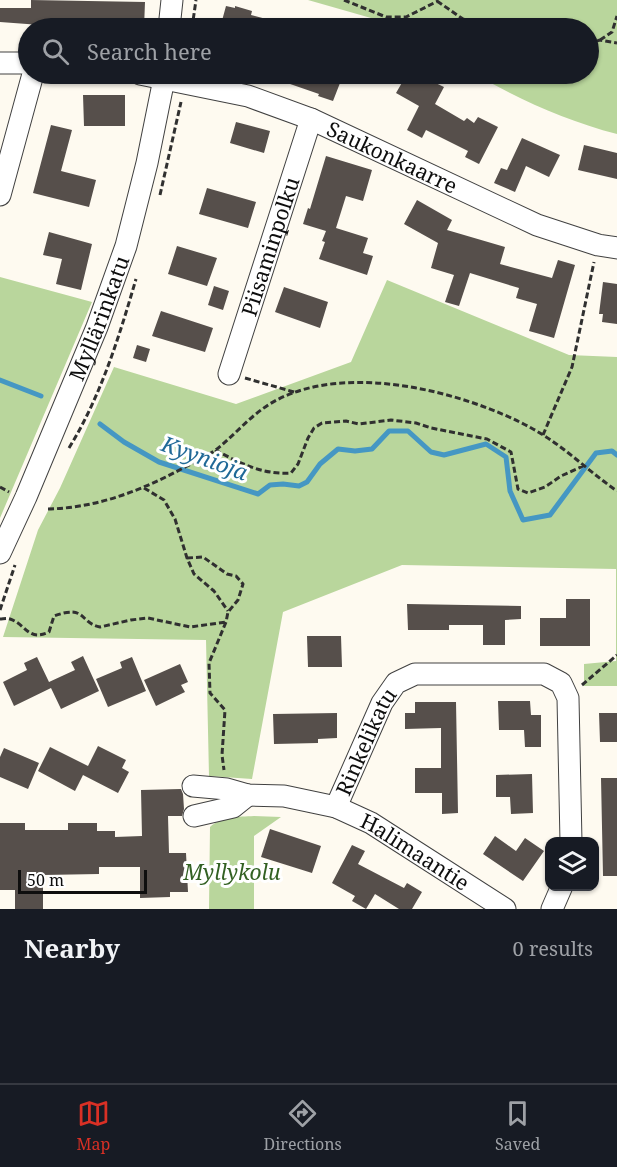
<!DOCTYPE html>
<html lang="en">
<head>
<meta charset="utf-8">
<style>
	body { margin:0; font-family:"Noto Serif",serif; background:#242831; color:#f1f3f6 }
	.controls { position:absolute; right:18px; bottom:18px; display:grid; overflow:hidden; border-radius:12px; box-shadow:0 2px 4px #0004 }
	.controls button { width:54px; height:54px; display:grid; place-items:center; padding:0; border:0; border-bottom:2px solid #363941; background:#171b24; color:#f1f3f6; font:30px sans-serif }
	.scale { position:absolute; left:18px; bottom:15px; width:129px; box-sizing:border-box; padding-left:6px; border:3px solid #0e0e0e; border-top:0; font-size:16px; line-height:21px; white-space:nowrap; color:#0e0e0e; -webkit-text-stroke:4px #fff; paint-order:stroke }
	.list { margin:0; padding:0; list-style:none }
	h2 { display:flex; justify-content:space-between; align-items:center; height:78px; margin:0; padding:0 24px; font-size:26px }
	h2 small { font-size:20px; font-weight:400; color:#9ea1a6 }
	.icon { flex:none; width:33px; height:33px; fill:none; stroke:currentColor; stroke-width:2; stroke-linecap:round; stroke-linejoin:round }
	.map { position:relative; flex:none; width:617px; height:909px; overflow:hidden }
	.search { position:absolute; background:#171b24; box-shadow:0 2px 4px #0004; left:18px; right:18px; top:18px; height:66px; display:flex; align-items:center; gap:15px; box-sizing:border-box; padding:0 21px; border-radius:33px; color:#9ea1a6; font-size:22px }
	.sheet { height:174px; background:#171b24 }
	nav { display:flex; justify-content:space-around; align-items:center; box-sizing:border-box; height:84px; border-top:2px solid #363941; background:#171b24; font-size:16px; color:#9ea1a6 }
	nav a { display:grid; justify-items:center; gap:3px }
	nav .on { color:#d93025 }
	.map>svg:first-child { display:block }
	.forest { fill:#b9d69c }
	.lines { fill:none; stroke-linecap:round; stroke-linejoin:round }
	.stream { stroke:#4597c3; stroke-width:5 }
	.building { fill:#564f4b }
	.minor-casing { stroke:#414141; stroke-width:23 }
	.path { stroke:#303030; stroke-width:3; stroke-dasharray:6 3; stroke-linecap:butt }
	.minor { stroke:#fff; stroke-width:21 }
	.labels { text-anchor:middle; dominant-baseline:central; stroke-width:6; stroke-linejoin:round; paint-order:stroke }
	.street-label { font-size:21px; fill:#0e0e0e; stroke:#fff }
	.park-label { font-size:21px; font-style:italic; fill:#336123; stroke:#fff }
	.water-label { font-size:22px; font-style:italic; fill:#206997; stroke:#fff }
</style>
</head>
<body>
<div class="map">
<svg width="617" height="909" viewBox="0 0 617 909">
	<rect width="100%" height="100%" fill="#fefaf0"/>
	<path class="forest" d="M 308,0 L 617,0 L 617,134 C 567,121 520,100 475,74 L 588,74 L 588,28 L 400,28 L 392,24 Z
		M 0,277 L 92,302 L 0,518 Z
		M 387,280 L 569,355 L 617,357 L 617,686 L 584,686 L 584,664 L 616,661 L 616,569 L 402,565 L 283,612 L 252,779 L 209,776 L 206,640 L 3,637 L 38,530 L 60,488 L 114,367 L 236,404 L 351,362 Z
		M 254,816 L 281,817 L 254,836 L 254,909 L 209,909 L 210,827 C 222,816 238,817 254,816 Z"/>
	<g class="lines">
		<path class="stream" d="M 0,380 L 41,396
			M 100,424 L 124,442 L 159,462 L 258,494 L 270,485 L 283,484 L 299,486 L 307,482 L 320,464 L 338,449 L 355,451 L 372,449 L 389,431 L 408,431 L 431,452 L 444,455 L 486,444 L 506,457 L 510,491 L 523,520 L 550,515 L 596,453 L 612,451 L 617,455"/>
	</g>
	<path class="building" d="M 31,0 L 145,2 L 144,28 L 81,28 L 0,22 L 0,8 L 31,8 Z
		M 226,6 L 235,8 L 235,6 L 252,11 L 251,15 L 285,24 L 284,28 L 220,28 Z
		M 268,74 L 315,74 L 340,83 L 333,101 L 318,96 L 319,94 L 267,76 Z
		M 407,74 L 417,74 L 444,87 L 435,104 L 464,121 L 467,118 L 474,123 L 478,117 L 498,127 L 479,164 L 465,157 L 468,151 L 426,130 L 422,138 L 407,130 L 419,106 L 396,93 Z
		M 83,95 L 125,95 L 125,126 L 84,126 Z
		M 236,122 L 270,131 L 264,153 L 230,143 Z
		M 51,125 L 72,130 L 61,171 L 96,180 L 89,207 L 33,193 Z
		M 522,138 L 560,155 L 549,177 L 526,166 L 515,192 L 494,183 L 501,168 L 507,170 Z
		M 584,145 L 617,153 L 617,179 L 578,170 Z
		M 326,156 L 372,170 L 363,201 L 346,196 L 336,228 L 368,238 L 363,253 L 373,256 L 367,275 L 319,259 L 325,242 L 322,241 L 326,231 L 303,224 L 308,208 L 310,209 Z
		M 207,188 L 256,202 L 248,228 L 199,214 Z
		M 417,200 L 452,220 L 447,230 L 505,247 L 500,264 L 552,278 L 558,260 L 575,265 L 554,338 L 529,331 L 537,304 L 516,298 L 519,288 L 470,273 L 459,306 L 445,302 L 454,275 L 431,268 L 438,243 L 404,224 Z
		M 49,232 L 92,244 L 81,290 L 56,284 L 62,259 L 43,255 Z
		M 177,246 L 217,258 L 207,286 L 168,274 Z
		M 603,282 L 617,284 L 617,324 L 602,322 L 603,314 L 599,314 Z
		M 214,286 L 229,291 L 223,310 L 208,305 Z
		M 284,287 L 328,302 L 320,328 L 275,312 Z
		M 161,311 L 213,328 L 205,352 L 152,336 Z
		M 137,345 L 150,349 L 146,362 L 133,358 Z
		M 566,599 L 590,599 L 590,646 L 540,646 L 540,618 L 566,618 Z
		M 407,604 L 521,606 L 521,619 L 505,620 L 505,645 L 483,645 L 483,625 L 449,625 L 449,630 L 408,630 Z
		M 307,636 L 341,636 L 342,667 L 308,667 Z
		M 83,656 L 99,691 L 61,709 L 51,688 L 14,706 L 3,682 L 27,670 L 24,663 L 37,657 L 49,682 L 75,670 L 71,662 Z
		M 132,657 L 146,691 L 108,707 L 96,679 L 122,668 L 120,662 Z
		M 180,664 L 188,682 L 181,685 L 185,692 L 156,706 L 144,680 Z
		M 498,701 L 530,701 L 531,715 L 541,715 L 541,747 L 525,747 L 524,730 L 499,730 Z
		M 415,702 L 456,702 L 458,813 L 442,814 L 442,793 L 415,793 L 415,768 L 441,768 L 441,728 L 405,729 L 405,713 L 415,713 Z
		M 337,713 L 337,738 L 318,739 L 318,743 L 274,744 L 273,714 Z
		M 599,713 L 617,713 L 617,742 L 600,742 Z
		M 98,746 L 126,760 L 122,768 L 129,772 L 118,793 L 83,775 L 75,791 L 38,771 L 50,747 L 88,766 Z
		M 4,748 L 39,763 L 28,789 L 0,777 L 0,757 Z
		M 532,774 L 533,813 L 511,814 L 510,797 L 496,797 L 496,775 Z
		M 601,778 L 617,778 L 617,876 L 603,876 Z
		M 181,789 L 183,794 L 184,809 L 182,816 L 168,816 L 169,853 L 186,853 L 188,892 L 170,892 L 170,897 L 140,898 L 140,867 L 99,867 L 99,874 L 43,875 L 43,909 L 15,909 L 15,890 L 0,890 L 0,823 L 25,823 L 25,830 L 68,830 L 68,823 L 97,823 L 97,831 L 115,831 L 115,837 L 142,836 L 141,790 Z
		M 270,829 L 321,846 L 312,873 L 261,857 Z
		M 495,836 L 516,851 L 525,838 L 544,851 L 523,881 L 483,854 Z
		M 352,845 L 365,851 L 358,864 L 404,888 L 407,883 L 422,892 L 412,909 L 399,909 L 375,894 L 366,909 L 352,901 L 355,896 L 332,883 Z"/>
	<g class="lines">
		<defs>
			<g id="minor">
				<path d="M 169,28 L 172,0"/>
				<path d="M 0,63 L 28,63"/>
				<path id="s1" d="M 140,74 L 248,96 L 311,119 L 537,225 L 598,245 L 617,248"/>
				<path d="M 0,195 L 33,74"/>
				<path id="s2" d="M 229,374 L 311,119"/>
				<path id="s3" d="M 0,553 L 26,497 L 97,327 L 126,246 L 147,163 L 165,74"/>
				<path id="s4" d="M 193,786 L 227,789 L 248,795 L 284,796 L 336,807 L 371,823 L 505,909"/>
				<path id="s5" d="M 336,807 L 382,703 L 396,683 L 415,674 L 544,674 L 561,683 L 568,698 L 571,842"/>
				<path d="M 194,816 L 233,807 L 248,795"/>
				<path d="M 552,909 L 562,886"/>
			</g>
		</defs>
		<use href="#minor" class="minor-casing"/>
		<path class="path" d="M 344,0 L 386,17 L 406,17 L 438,1
			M 437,1 L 463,19 L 497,28
			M 192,28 L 196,0
			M 600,40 L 612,32 L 617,16
			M 588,44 L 600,40 L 617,43
			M 160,195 L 181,102
			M 245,378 L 294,392
			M 543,435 L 572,367 L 594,262
			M 69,448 C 101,396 119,337 136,279
			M 215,450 C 240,463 262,475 291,473 L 298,464 L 308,438 L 314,428 L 322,423 L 346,421 L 359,424 L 391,420 L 416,423 L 431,428 L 487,439 L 511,452 L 518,489 L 528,493 L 545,487 L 561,476 L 583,466
			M 0,487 L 9,492
			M 144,488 L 164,500 L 175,519 L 187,558 L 194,574 L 214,591 L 228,611
			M 48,509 C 97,508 143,490 185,467 C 196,462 207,456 217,449 C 232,437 245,422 261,410 C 331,357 463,390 533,429 C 564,446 588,471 617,491
			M 187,558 L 203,557 L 227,574 L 236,576 L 243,584 L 238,600 L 228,612 L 226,622 L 209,663 L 210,693 L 225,710 L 222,755 L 224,770
			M 0,610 L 15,565
			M 0,619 C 3,619 7,618 10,619 C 26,624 28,642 49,632 L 54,616 C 87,604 79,623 100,627 L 131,620 L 148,618 L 190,627 L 226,622
			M 582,685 L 617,655"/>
		<use href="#minor" class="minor"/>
	</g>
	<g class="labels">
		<g class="street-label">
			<text stroke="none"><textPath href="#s1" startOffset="267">Saukonkaarre</textPath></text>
			<text stroke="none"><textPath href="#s2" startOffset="134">Piisaminpolku</textPath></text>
			<text stroke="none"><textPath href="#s3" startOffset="255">Myllärinkatu</textPath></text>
			<text stroke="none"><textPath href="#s5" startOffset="72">Rinkelikatu</textPath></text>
			<text stroke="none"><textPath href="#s4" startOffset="236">Halimaantie</textPath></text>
		</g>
		<g class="park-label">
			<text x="232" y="872">Myllykolu</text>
		</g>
		<g class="water-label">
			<text transform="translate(205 457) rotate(20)">Kyynioja</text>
		</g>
	</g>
</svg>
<div class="controls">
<button><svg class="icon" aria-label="layers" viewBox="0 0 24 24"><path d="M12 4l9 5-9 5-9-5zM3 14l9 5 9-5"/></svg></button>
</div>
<div class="scale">50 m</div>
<div class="search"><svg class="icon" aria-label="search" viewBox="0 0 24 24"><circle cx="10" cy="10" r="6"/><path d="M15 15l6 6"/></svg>Search here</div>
</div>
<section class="sheet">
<h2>Nearby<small>0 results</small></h2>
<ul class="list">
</ul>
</section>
<nav>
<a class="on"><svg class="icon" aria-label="map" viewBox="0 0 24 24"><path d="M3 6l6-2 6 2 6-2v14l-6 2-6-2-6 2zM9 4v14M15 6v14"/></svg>Map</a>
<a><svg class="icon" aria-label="directions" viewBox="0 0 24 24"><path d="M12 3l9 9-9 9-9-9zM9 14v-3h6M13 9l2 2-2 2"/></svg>Directions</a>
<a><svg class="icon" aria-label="saved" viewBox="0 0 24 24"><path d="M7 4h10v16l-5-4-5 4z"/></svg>Saved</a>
</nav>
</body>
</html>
